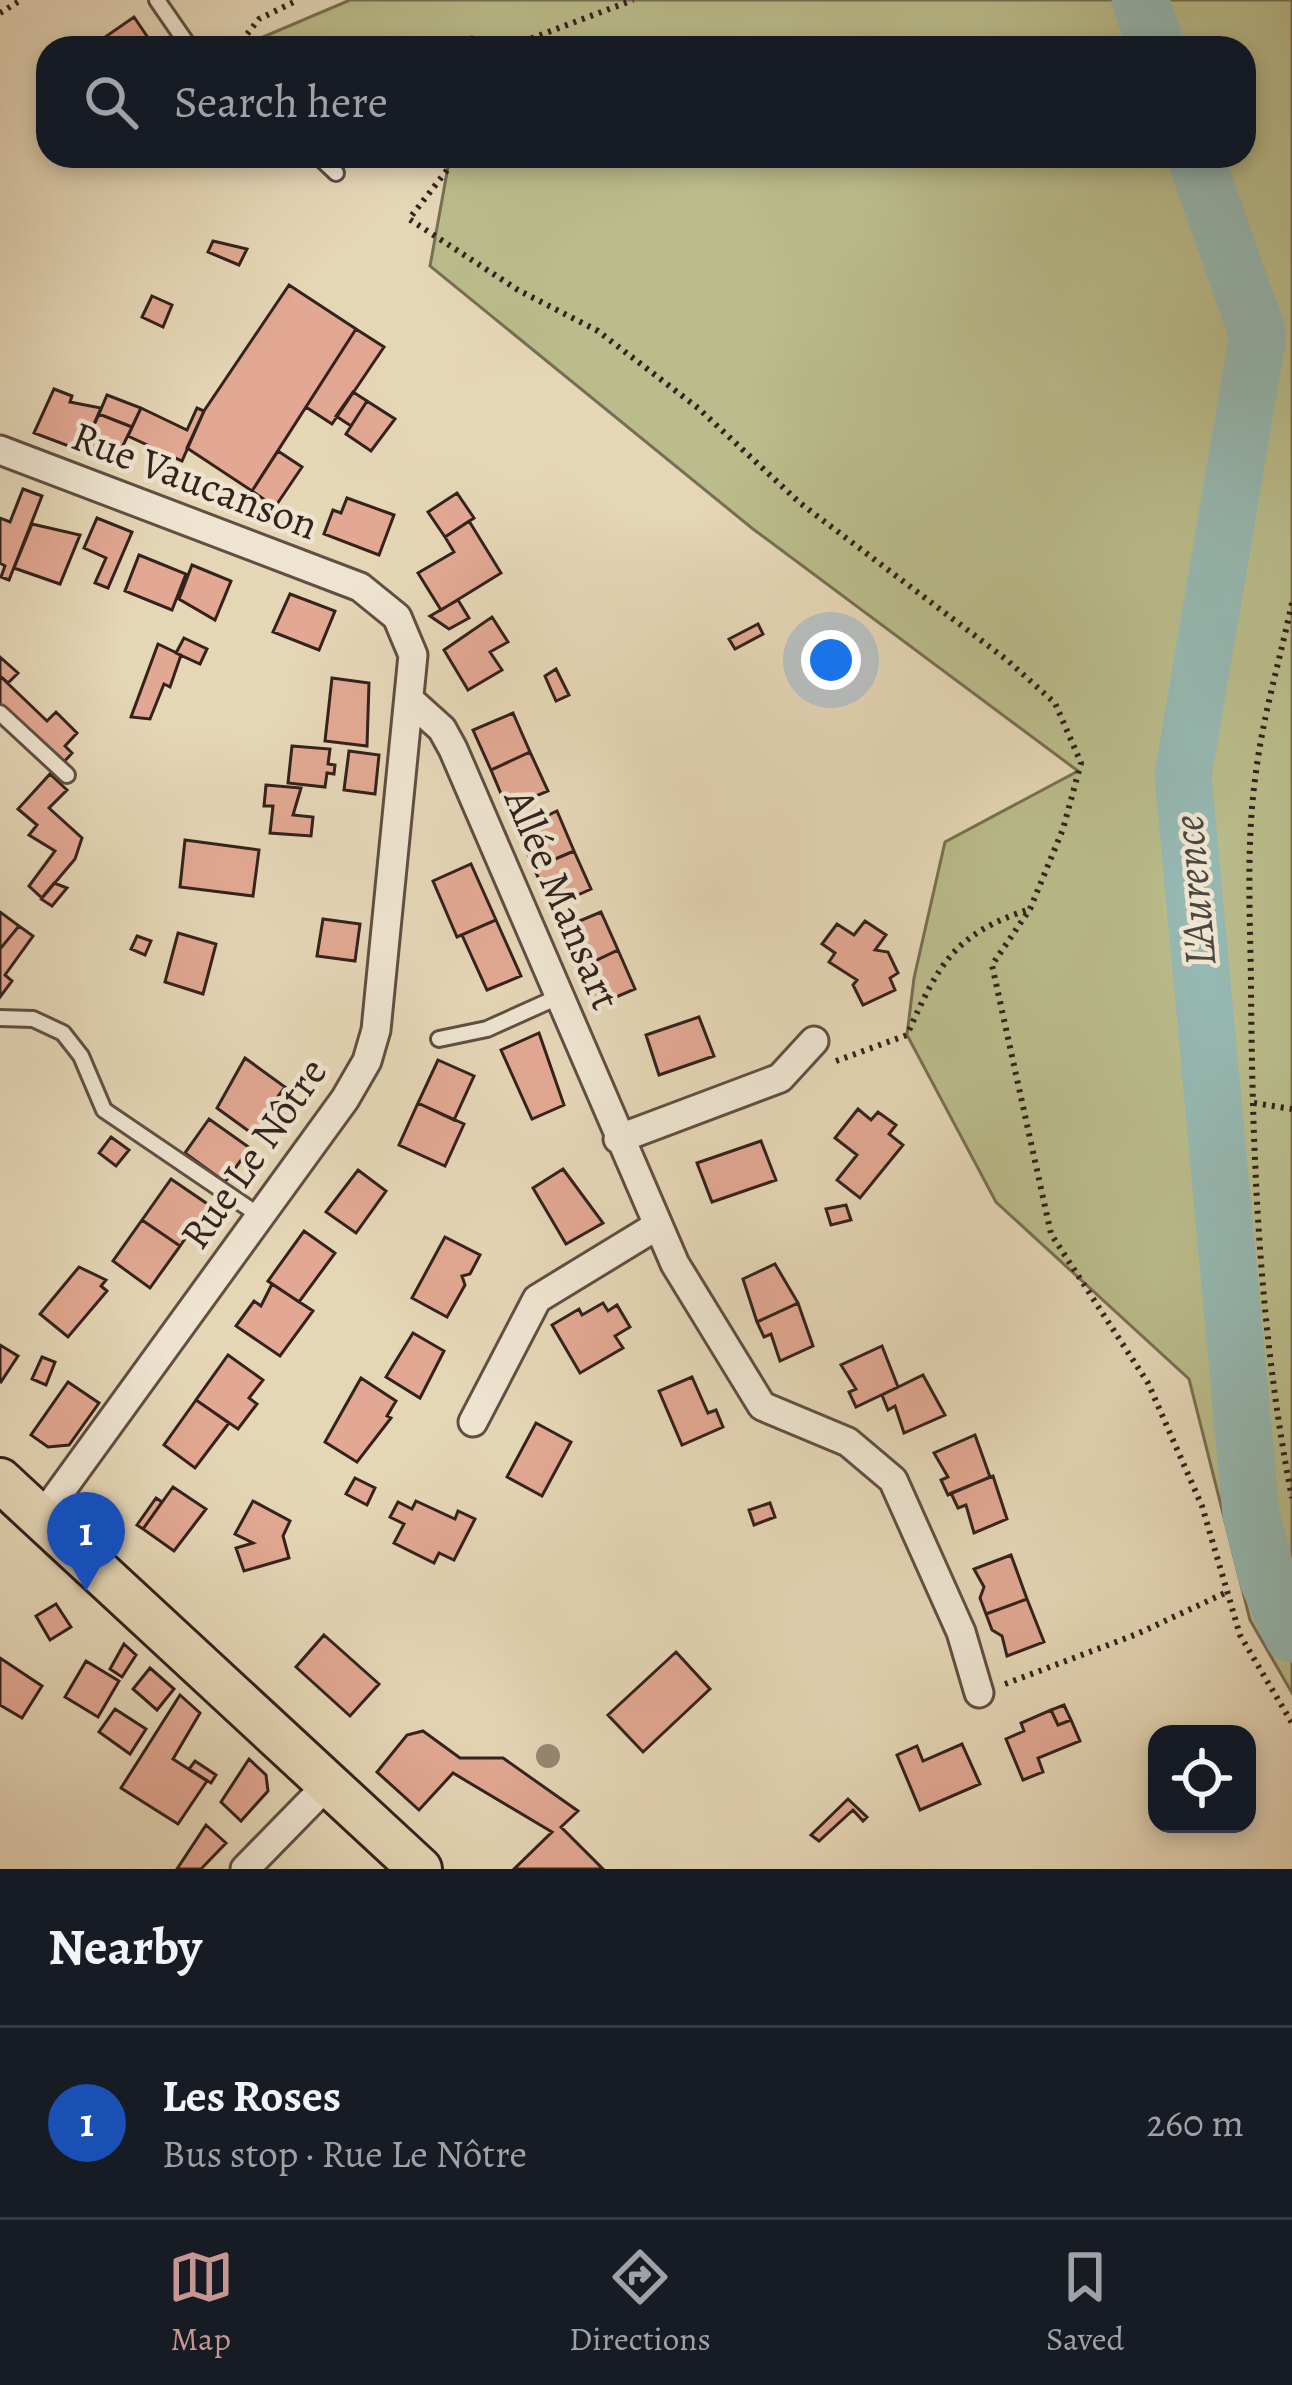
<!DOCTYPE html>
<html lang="en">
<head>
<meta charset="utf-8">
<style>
	body { margin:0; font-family:Alegreya,serif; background:#242831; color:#f1f3f6 }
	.controls { position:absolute; right:36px; bottom:36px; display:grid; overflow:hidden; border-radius:24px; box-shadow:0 6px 18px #0003 }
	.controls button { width:108px; height:108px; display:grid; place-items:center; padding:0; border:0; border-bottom:3px solid #363941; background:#171b24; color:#f1f3f6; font:60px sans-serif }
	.you { position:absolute; left:831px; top:660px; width:42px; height:42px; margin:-30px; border:9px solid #fff; border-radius:50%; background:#1a73e8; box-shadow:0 0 0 18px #1a73e833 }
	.badge { display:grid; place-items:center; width:78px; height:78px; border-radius:50%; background:#c59692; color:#fff; font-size:39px; font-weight:700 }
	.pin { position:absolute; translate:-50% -99px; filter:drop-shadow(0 3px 6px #0008) }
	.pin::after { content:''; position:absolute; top:63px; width:42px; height:36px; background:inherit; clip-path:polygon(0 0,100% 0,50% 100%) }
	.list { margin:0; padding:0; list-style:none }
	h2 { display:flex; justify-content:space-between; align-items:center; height:156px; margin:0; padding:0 48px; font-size:51px }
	h2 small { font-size:39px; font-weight:400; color:#9ea1a6 }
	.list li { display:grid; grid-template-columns:78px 1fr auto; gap:36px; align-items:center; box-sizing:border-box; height:192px; padding:0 48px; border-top:3px solid #363941 }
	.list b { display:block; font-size:45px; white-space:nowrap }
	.list p { margin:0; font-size:39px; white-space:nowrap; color:#9ea1a6 }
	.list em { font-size:39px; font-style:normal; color:#9ea1a6 }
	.icon { flex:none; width:66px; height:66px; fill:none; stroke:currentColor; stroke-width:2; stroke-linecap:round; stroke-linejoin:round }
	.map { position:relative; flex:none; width:1292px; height:1869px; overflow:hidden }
	.search { position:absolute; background:#171b24; box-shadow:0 6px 18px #0003; left:36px; right:36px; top:36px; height:132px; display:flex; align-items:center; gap:30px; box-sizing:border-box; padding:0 42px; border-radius:36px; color:#9ea1a6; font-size:45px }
	.sheet { height:348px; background:#171b24 }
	nav { display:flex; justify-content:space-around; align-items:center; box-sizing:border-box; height:168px; border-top:3px solid #363941; background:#171b24; font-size:33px; color:#9ea1a6 }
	nav a { display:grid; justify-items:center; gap:6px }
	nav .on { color:#c59692 }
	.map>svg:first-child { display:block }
	.green { fill:#babc8b; stroke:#776f53; stroke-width:3 }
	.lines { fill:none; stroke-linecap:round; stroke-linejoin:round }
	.river { stroke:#96b9b2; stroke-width:57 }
	.building { fill:#e2a893; stroke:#34221b; stroke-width:3 }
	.lane-casing { stroke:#604f42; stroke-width:20 }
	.street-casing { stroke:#604f42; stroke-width:33 }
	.primary-casing { stroke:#34221b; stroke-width:48 }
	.path { stroke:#34221b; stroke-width:6; stroke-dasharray:3 6; stroke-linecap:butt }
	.lane { stroke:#eee4d0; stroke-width:14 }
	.street { stroke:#eee4d0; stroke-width:27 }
	.primary { stroke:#e5d6b6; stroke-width:42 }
	.tree { fill:#968870 }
	.labels { text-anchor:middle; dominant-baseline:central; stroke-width:9; stroke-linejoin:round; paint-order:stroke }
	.street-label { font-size:42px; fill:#34221b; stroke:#eee4d0 }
	.water-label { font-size:45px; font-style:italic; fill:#4c4841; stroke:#eee4d0 }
</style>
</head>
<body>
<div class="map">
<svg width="1292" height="1869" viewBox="0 0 1292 1869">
	<rect width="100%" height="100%" fill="#e5d6b6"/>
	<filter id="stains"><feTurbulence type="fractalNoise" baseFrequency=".00167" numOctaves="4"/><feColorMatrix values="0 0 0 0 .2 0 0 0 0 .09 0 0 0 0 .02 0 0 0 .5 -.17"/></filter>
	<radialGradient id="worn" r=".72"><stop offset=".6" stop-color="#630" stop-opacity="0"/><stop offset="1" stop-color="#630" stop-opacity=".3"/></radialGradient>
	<path class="green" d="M 350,0 L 1292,0 L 1292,1693 L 1250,1620 L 1189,1379 L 996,1202 L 907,1035 L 914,978 L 945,842 L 1078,771 L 753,529 L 430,266 L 450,156 L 1244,156 L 1244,48 L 470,48 L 471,37 L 433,48 L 270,48 L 263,37 Z"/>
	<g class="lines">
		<path class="river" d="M 1140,0 L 1157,48
			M 1195,156 L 1258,335 L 1183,775 L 1251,1514 L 1268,1580 L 1292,1634"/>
	</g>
	<path class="building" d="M 134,17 L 155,48 L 98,48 L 95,44 Z
		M 213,241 L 247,249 L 239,265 L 208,252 Z
		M 289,285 L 356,329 L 252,491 L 187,448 L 204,411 Z
		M 152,296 L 172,305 L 163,327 L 142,317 Z
		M 356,329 L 384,347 L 332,424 L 306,407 Z
		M 54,389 L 72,396 L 70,402 L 101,408 L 82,451 L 34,433 Z
		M 353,392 L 367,401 L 351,426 L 336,416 Z
		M 107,395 L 141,408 L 132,427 L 99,414 Z
		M 367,401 L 395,419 L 371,451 L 346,434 Z
		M 141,408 L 187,430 L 197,408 L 204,411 L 182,461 L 128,436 Z
		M 99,414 L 132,427 L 114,464 L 82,451 Z
		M 278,451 L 302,467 L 275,507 L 252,491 Z
		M 23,489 L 42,496 L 9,580 L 1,577 L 5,566 L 0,563 L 0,518 L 10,522 Z
		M 457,493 L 474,518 L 445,537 L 428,512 Z
		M 347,498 L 394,515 L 379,555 L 324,534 L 333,510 L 341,513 Z
		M 97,518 L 132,532 L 108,588 L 95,583 L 106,558 L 84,548 Z
		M 469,521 L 501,573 L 441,610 L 418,573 L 454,552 L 445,537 Z
		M 32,524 L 80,535 L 60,584 L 14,568 Z
		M 139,555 L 186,574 L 172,610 L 125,591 Z
		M 192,565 L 231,581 L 215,620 L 179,599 Z
		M 290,594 L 335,611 L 319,650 L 273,632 Z
		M 458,600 L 469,618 L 449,629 L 430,616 Z
		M 492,617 L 508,642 L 490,652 L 502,670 L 468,690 L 444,650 Z
		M 758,624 L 763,634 L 735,649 L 729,639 Z
		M 184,638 L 207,649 L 200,664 L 176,653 Z
		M 158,644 L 181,655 L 170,687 L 164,684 L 150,719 L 131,717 Z
		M 0,657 L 18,673 L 8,683 L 0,676 Z
		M 556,669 L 569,695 L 556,701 L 545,676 Z
		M 0,676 L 47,721 L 56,712 L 77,733 L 65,746 L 72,753 L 62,764 L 0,705 Z
		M 332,678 L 369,683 L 367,746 L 325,741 Z
		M 513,713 L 530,752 L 491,770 L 473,730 Z
		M 292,746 L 330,749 L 328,764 L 335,765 L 334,774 L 327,773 L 325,787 L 288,783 Z
		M 349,751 L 379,755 L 375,794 L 344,790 Z
		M 530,752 L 548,791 L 507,808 L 491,770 Z
		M 50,774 L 67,790 L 49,808 L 82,838 L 75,859 L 42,898 L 29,886 L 55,851 L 29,835 L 37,825 L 18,809 Z
		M 266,785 L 301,788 L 293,815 L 313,817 L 311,836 L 270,833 L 273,806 L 264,806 Z
		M 557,811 L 574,851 L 534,868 L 517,830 Z
		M 185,840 L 259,850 L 253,896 L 180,887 Z
		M 574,851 L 591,889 L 551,907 L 534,868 Z
		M 471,864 L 496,920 L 457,937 L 433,881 Z
		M 54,883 L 67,888 L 52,906 L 41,899 Z
		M 0,912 L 19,926 L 0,949 Z
		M 601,912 L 618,950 L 578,969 L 560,929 Z
		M 323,919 L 360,924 L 355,961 L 317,956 Z
		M 496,920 L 521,976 L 487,990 L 462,935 Z
		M 865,921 L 886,935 L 875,950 L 888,952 L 898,973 L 890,978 L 895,990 L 863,1005 L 853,985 L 857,980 L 829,962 L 835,953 L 822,944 L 837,924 L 854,935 Z
		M 19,926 L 33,936 L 5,975 L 12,981 L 0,997 L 0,949 Z
		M 178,933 L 216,944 L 203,994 L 165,982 Z
		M 137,936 L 151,941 L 145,955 L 131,949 Z
		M 618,950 L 635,989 L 595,1006 L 578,969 Z
		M 699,1017 L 714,1056 L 659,1075 L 646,1035 Z
		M 539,1033 L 564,1105 L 532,1119 L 501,1050 Z
		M 245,1058 L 285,1087 L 262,1118 L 268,1123 L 257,1137 L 217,1108 Z
		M 438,1060 L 474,1076 L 454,1120 L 418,1103 Z
		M 418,1103 L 464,1124 L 445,1166 L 399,1145 Z
		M 858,1109 L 871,1120 L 878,1112 L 896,1125 L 889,1134 L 903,1145 L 860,1198 L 837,1180 L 857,1155 L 835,1138 Z
		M 209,1119 L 250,1148 L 225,1182 L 185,1153 Z
		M 111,1137 L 129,1150 L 116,1166 L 99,1153 Z
		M 761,1141 L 776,1180 L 712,1202 L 697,1163 Z
		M 563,1169 L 603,1223 L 566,1244 L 533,1188 Z
		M 358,1170 L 386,1191 L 356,1233 L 326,1212 Z
		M 171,1179 L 209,1205 L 180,1246 L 142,1220 Z
		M 846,1205 L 851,1220 L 831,1225 L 826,1209 Z
		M 142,1220 L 180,1246 L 150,1288 L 113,1261 Z
		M 304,1231 L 335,1253 L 299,1302 L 268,1281 Z
		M 445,1237 L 480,1255 L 470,1274 L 462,1276 L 465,1285 L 447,1317 L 412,1298 Z
		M 775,1264 L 798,1303 L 757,1322 L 743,1279 Z
		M 79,1267 L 106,1280 L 101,1286 L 107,1291 L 68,1337 L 40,1314 Z
		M 272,1284 L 313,1311 L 280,1356 L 236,1326 L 254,1301 L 261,1306 Z
		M 603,1303 L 608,1311 L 617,1305 L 630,1327 L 615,1336 L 623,1348 L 580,1373 L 552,1325 L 579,1309 L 582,1315 Z
		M 798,1303 L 813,1346 L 780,1361 L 771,1334 L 764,1337 L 757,1322 Z
		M 413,1333 L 444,1351 L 420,1398 L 386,1377 Z
		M 0,1345 L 18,1356 L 1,1382 L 0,1381 Z
		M 882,1346 L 898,1387 L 856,1407 L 849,1392 L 856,1389 L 841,1365 Z
		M 228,1355 L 263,1380 L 249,1398 L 257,1404 L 238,1429 L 196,1400 Z
		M 42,1357 L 55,1362 L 46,1385 L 32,1379 Z
		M 923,1375 L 945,1415 L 904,1433 L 895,1406 L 888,1410 L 882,1395 Z
		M 692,1377 L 708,1413 L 716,1410 L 723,1427 L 682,1445 L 659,1391 Z
		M 361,1378 L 396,1401 L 387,1416 L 391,1418 L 357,1462 L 325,1442 Z
		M 68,1382 L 99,1403 L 69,1445 L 48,1447 L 31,1435 Z
		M 196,1400 L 229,1423 L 195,1468 L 164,1445 Z
		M 536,1423 L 571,1442 L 542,1496 L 507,1477 Z
		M 975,1435 L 990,1477 L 948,1495 L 941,1480 L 948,1477 L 934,1453 Z
		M 993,1476 L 1007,1519 L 974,1533 L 966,1505 L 958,1508 L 951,1493 Z
		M 355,1478 L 375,1488 L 367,1505 L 346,1494 Z
		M 173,1487 L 206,1509 L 174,1551 L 143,1529 Z
		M 156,1498 L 162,1502 L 143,1529 L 137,1525 Z
		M 253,1501 L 290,1521 L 283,1536 L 289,1558 L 244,1571 L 236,1548 L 253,1543 L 235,1534 Z
		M 416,1501 L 455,1519 L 458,1511 L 475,1519 L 454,1560 L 439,1553 L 434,1563 L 394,1543 L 404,1524 L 390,1517 L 398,1502 L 412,1509 Z
		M 770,1503 L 775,1517 L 754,1525 L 749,1510 Z
		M 1011,1555 L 1027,1599 L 986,1614 L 980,1598 L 984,1587 L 974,1569 Z
		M 1027,1599 L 1044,1642 L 1007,1656 L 1002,1636 L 992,1630 L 986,1614 Z
		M 56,1604 L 71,1627 L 50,1640 L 36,1616 Z
		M 324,1635 L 379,1684 L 350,1716 L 296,1667 Z
		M 124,1644 L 136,1655 L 122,1677 L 110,1669 Z
		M 676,1652 L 710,1689 L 643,1752 L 608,1715 Z
		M 0,1658 L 42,1686 L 22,1718 L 0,1705 Z
		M 86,1661 L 119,1681 L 98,1717 L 65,1697 Z
		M 150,1668 L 174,1689 L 157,1710 L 133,1689 Z
		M 180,1695 L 200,1713 L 173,1759 L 207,1781 L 178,1824 L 121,1788 Z
		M 1064,1705 L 1071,1720 L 1058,1725 L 1051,1710 Z
		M 115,1709 L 146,1729 L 130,1754 L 99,1732 Z
		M 1051,1710 L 1058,1725 L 1071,1720 L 1080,1741 L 1038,1758 L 1043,1772 L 1023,1780 L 1006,1739 L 1024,1731 L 1021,1723 Z
		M 423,1731 L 460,1758 L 503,1758 L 578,1811 L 561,1827 L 603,1869 L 514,1869 L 552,1832 L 453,1773 L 419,1810 L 377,1772 L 407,1735 Z
		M 962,1744 L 980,1784 L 920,1810 L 897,1755 L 917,1746 L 923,1761 Z
		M 249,1759 L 266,1775 L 268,1791 L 241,1821 L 221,1802 Z
		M 195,1761 L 216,1775 L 211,1783 L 189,1769 Z
		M 848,1799 L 867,1817 L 863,1821 L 853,1810 L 819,1841 L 811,1835 Z
		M 206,1825 L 226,1843 L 201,1869 L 177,1869 Z"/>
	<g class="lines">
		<defs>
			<path id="lane" d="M 157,0 L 190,48
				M 318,156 L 336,173
				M 0,713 L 67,775
				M 0,1018 L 33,1019 L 63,1033 L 81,1056 L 104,1110 L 263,1218
				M 439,1039 L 487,1029 L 558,997"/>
			<path id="street" d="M 0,450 L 360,587 L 397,617 L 413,655 L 376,1030 L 367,1061 L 345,1099 L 41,1518
				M 412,702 L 442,729 L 453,749 L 675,1264 L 762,1406 L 848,1442 L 893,1480 L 961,1632 L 979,1693
				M 618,1139 L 780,1078 L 814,1041
				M 473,1422 L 537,1299 L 655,1227
				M 245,1869 L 329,1783"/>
			<path id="primary" d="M 0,1480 L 420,1869"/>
		</defs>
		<use href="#lane" class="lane-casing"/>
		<use href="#street" class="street-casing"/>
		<use href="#primary" class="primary-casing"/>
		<path class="path" d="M 0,13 L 21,0
			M 236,48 L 259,19 L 298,0
			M 506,48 L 633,0
			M 458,156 L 409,219 L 518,290 L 598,331 L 698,408 L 800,503 L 1007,660 L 1055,703 L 1081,763 L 1063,829 L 1030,909 L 992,965 L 1051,1234 L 1148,1383 L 1202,1506 L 1240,1635 L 1292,1723
			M 1292,603 C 1280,659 1263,716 1256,772 C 1246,841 1250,912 1251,982 C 1252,1153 1259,1330 1292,1498
			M 836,1061 L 907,1035 C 939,963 954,934 1030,909
			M 1254,1103 L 1292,1109
			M 1005,1684 L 1137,1634 L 1225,1593"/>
		<use href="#lane" class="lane"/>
		<use href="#street" class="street"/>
		<use href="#primary" class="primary"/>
	</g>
	<circle class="tree" cx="548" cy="1756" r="12"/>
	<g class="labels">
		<g class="street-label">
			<text transform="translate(195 480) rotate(21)">Rue Vaucanson</text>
			<text transform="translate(563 899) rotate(67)">Allée Mansart</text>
			<text transform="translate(253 1153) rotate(-55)">Rue Le Nôtre</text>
		</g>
		<g class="water-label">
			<text transform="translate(1194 891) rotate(-95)">L'Aurence</text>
		</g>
	</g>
	<rect width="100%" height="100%" filter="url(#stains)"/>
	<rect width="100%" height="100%" fill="url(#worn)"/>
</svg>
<div class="controls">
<button><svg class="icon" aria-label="locate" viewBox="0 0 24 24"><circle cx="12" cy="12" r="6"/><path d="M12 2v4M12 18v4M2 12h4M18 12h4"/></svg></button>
</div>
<div class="you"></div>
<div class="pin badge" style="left:86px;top:1591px;background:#1a4fb4">1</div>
<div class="search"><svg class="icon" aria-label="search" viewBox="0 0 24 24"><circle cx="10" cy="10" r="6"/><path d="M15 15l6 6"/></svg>Search here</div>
</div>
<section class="sheet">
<h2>Nearby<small></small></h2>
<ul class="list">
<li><span class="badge" style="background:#1a4fb4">1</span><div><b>Les Roses</b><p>Bus stop · Rue Le Nôtre</p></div><em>260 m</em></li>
</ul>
</section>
<nav>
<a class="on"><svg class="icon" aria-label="map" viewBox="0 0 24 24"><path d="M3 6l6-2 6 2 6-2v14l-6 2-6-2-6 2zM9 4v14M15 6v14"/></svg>Map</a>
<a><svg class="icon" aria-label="directions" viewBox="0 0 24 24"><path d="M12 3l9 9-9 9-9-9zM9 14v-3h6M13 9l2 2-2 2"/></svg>Directions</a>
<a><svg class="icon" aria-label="saved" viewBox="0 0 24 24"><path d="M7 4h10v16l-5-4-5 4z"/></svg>Saved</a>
</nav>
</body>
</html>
